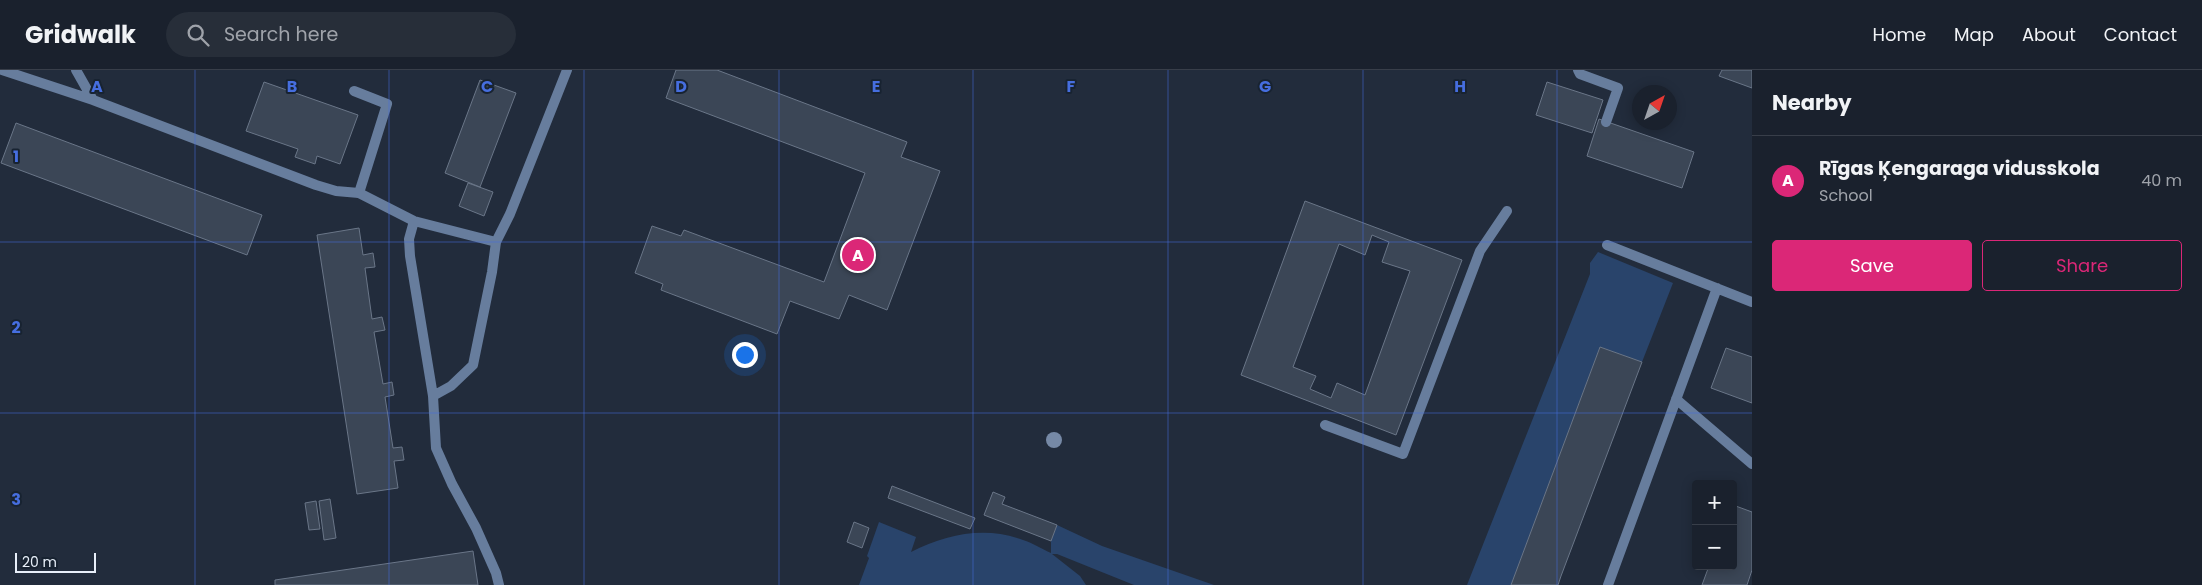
<!DOCTYPE html>
<html lang="en">
<head>
<meta charset="utf-8">
<style>
	body { margin:0; font-family:Poppins,sans-serif; background:#272e39; color:#f1f3f6 }
	.controls { position:absolute; right:15px; bottom:15px; display:grid; overflow:hidden; border-radius:5px; box-shadow:0 2px 12px #0003 }
	.controls button { width:45px; height:45px; display:grid; place-items:center; padding:0; border:0; border-bottom:1px solid #383e49; background:#1a212d; color:#f1f3f6; font:25px sans-serif }
	.compass { position:absolute; left:1632px; top:15px; width:45px; height:45px; border-radius:50%; background:#1a212d; box-shadow:0 2px 12px #0003; rotate:40deg }
	.scale { position:absolute; left:15px; bottom:12px; width:81px; box-sizing:border-box; padding-left:5px; border:2px solid #e8eff9; border-top:0; font-size:14px; line-height:18px; white-space:nowrap; color:#e8eff9; -webkit-text-stroke:4px #182331; paint-order:stroke }
	.you { position:absolute; left:744px; top:284px; width:18px; height:18px; margin:-12px; border:4px solid #fff; border-radius:50%; background:#1a73e8; box-shadow:0 0 0 8px #1a73e833 }
	.badge { display:grid; place-items:center; width:32px; height:32px; border-radius:50%; background:#db2777; color:#fff; font-size:16px; font-weight:700 }
	.pin { position:absolute; translate:-50% -50%; border:2px solid #fff; box-shadow:0 1px 5px #0006 }
	.list { margin:0; padding:0; list-style:none }
	h2 { display:flex; justify-content:space-between; align-items:center; height:65px; margin:0; padding:0 20px; font-size:21px }
	h2 small { font-size:16px; font-weight:400; color:#9fa3aa }
	.list li { display:grid; grid-template-columns:32px 1fr auto; gap:15px; align-items:center; box-sizing:border-box; height:90px; padding:0 20px; border-top:1px solid #383e49 }
	.list b { display:block; font-size:19px; white-space:nowrap }
	.list p { margin:0; font-size:16px; white-space:nowrap; color:#9fa3aa }
	.list em { font-size:16px; font-style:normal; color:#9fa3aa }
	.actions { display:flex; gap:10px; padding:15px 20px }
	.actions a { flex:1; padding:11px 0; border:1px solid #db2777; border-radius:5px; text-align:center; font-size:18px; color:#db2777 }
	.actions .main { background:#db2777; color:#fff }
	.icon { flex:none; width:28px; height:28px; fill:none; stroke:currentColor; stroke-width:2; stroke-linecap:round; stroke-linejoin:round }
	.map { position:relative; flex:none; width:1752px; height:515px; overflow:hidden }
	header { display:flex; align-items:center; gap:30px; box-sizing:border-box; height:70px; padding:0 25px; background:#1a212d; border-bottom:1px solid #383e49 }
	header strong { font-size:24px }
	nav { display:flex; gap:28px; margin-inline-start:auto; font-size:18px }
	.search { width:350px; height:45px; background:#272e39; display:flex; align-items:center; gap:12px; box-sizing:border-box; padding:0 18px; border-radius:28px; color:#9fa3aa; font-size:19px }
	main { display:flex }
	aside { flex:1; background:#1a212d }
	.map>svg:first-child { display:block }
	.green { fill:#29446b }
	.building { fill:#3b4656; stroke:#6a7688; fill-rule:evenodd }
	.lines { fill:none; stroke-linecap:round; stroke-linejoin:round }
	.lane { stroke:#677d9d; stroke-width:10 }
	.street { stroke:#677d9d; stroke-width:10 }
	.tree { fill:#7689a6 }
	.grid { fill:none; stroke:#466edf; stroke-width:1; stroke-opacity:0.55 }
	.grid-label { font-size:16px; text-anchor:middle; font-weight:bold; fill:#466edf; stroke:#182331; stroke-width:4; stroke-linejoin:round; paint-order:stroke }
</style>
</head>
<body>
<header>
<strong>Gridwalk</strong>
<div class="search"><svg class="icon" aria-label="search" viewBox="0 0 24 24"><circle cx="10" cy="10" r="6"/><path d="M15 15l6 6"/></svg>Search here</div>
<nav><a>Home</a><a>Map</a><a>About</a><a>Contact</a></nav>
</header>
<main>
<div class="map">
<svg width="1752" height="515" viewBox="0 0 1752 515">
	<rect width="100%" height="100%" fill="#222c3c"/>
	<path class="green" d="M 1598,182 L 1673,213 L 1642,292 L 1600,277 L 1511,515 L 1467,515 L 1590,204 L 1590,193 Z
		M 879,452 L 916,467 L 911,482 C 947,464 985,456 1023,470 C 1033,473 1042,479 1051,483 L 1051,471 L 1057,455 L 1102,476 L 1214,515 L 1134,515 L 1057,484 L 1052,484 L 1080,506 L 1086,515 L 859,515 L 869,488 L 867,486 Z"/>
	<path class="building" d="M 676,0 L 717,0 L 907,72 L 901,87 L 940,101 L 887,240 L 849,225 L 839,249 L 790,231 L 777,264 L 661,220 L 663,214 L 635,203 L 652,156 L 681,166 L 684,160 L 824,212 L 865,103 L 666,28 Z
		M 1722,0 L 1752,0 L 1752,18 L 1719,6 Z
		M 480,10 L 516,23 L 480,117 L 445,103 Z
		M 264,12 L 358,45 L 340,94 L 317,86 L 315,94 L 295,87 L 298,79 L 246,61 Z
		M 1547,12 L 1603,30 L 1592,63 L 1536,45 Z
		M 1599,49 L 1694,82 L 1682,118 L 1587,86 Z
		M 16,53 L 262,145 L 247,185 L 1,93 Z
		M 468,113 L 493,122 L 484,146 L 459,136 Z
		M 1305,131 L 1462,190 L 1396,365 L 1241,305 ZM 1372,165 L 1389,172 L 1382,192 L 1410,201 L 1365,325 L 1337,313 L 1331,328 L 1310,319 L 1316,306 L 1293,297 L 1339,174 L 1365,185 Z
		M 359,158 L 363,185 L 373,183 L 375,197 L 365,198 L 372,249 L 382,247 L 385,260 L 374,262 L 383,314 L 392,312 L 394,325 L 385,327 L 393,378 L 402,377 L 404,390 L 394,391 L 398,418 L 357,424 L 317,165 Z
		M 1600,277 L 1642,292 L 1561,506 L 1558,515 L 1511,515 Z
		M 1726,278 L 1752,287 L 1752,333 L 1711,318 Z
		M 892,416 L 975,448 L 970,459 L 888,428 Z
		M 993,422 L 1005,427 L 1002,434 L 1057,455 L 1051,471 L 984,445 Z
		M 330,429 L 336,468 L 324,470 L 319,431 Z
		M 316,431 L 320,459 L 309,460 L 305,433 Z
		M 1733,435 L 1752,442 L 1752,500 L 1747,515 L 1702,515 L 1709,496 L 1733,496 Z
		M 854,452 L 869,458 L 862,478 L 847,472 Z
		M 473,481 L 478,515 L 275,515 L 275,510 Z"/>
	<g class="lines">
		<path class="lane" d="M 354,21 L 387,34 L 359,123
			M 1325,355 L 1403,384 L 1480,181 L 1507,141"/>
		<path class="street" d="M 2,0 L 93,30 L 316,115 L 336,121 L 359,123 L 414,151 L 496,172
			M 76,0 L 93,30
			M 1578,0 L 1580,4 L 1618,18 L 1606,52
			M 414,151 L 409,169 L 410,186 L 433,326 L 436,378 L 452,414 L 476,458 L 496,503 L 499,515
			M 1607,175 L 1752,232
			M 433,326 L 451,316 L 473,295 L 492,202 L 496,172 L 510,144 L 567,0
			M 1676,329 L 1752,394
			M 1608,515 L 1717,218"/>
	</g>
	<circle class="tree" cx="1054" cy="370" r="8"/>
	<path class="grid" d="M 195,0 L 195,515M 389,0 L 389,515M 584,0 L 584,515M 779,0 L 779,515M 973,0 L 973,515M 1168,0 L 1168,515M 1363,0 L 1363,515M 1557,0 L 1557,515M 0,172 L 1752,172M 0,343 L 1752,343"/>
	<g class="grid-label">
		<text x="97" y="22">A</text>
		<text x="292" y="22">B</text>
		<text x="487" y="22">C</text>
		<text x="681" y="22">D</text>
		<text x="876" y="22">E</text>
		<text x="1071" y="22">F</text>
		<text x="1265" y="22">G</text>
		<text x="1460" y="22">H</text>
		<text x="16" y="92">1</text>
		<text x="16" y="263">2</text>
		<text x="16" y="435">3</text>
	</g>
</svg>
<div class="controls">
<button>+</button>
<button>−</button>
</div>
<svg class="compass" viewBox="-18 -18 36 36"><path d="M0-13l5 13h-10z" fill="#e53935"/><path d="M0 13l5-13h-10z" fill="#9fa3aa"/></svg>
<div class="scale">20 m</div>
<div class="you"></div>
<div class="pin badge" style="left:858px;top:185px">A</div>
</div>
<aside>
<h2>Nearby<small></small></h2>
<ul class="list">
<li><span class="badge">A</span><div><b>Rīgas Ķengaraga vidusskola</b><p>School</p></div><em>40 m</em></li>
</ul>
<div class="actions"><a class="main">Save</a><a>Share</a></div>
</aside>
</main>
</body>
</html>
